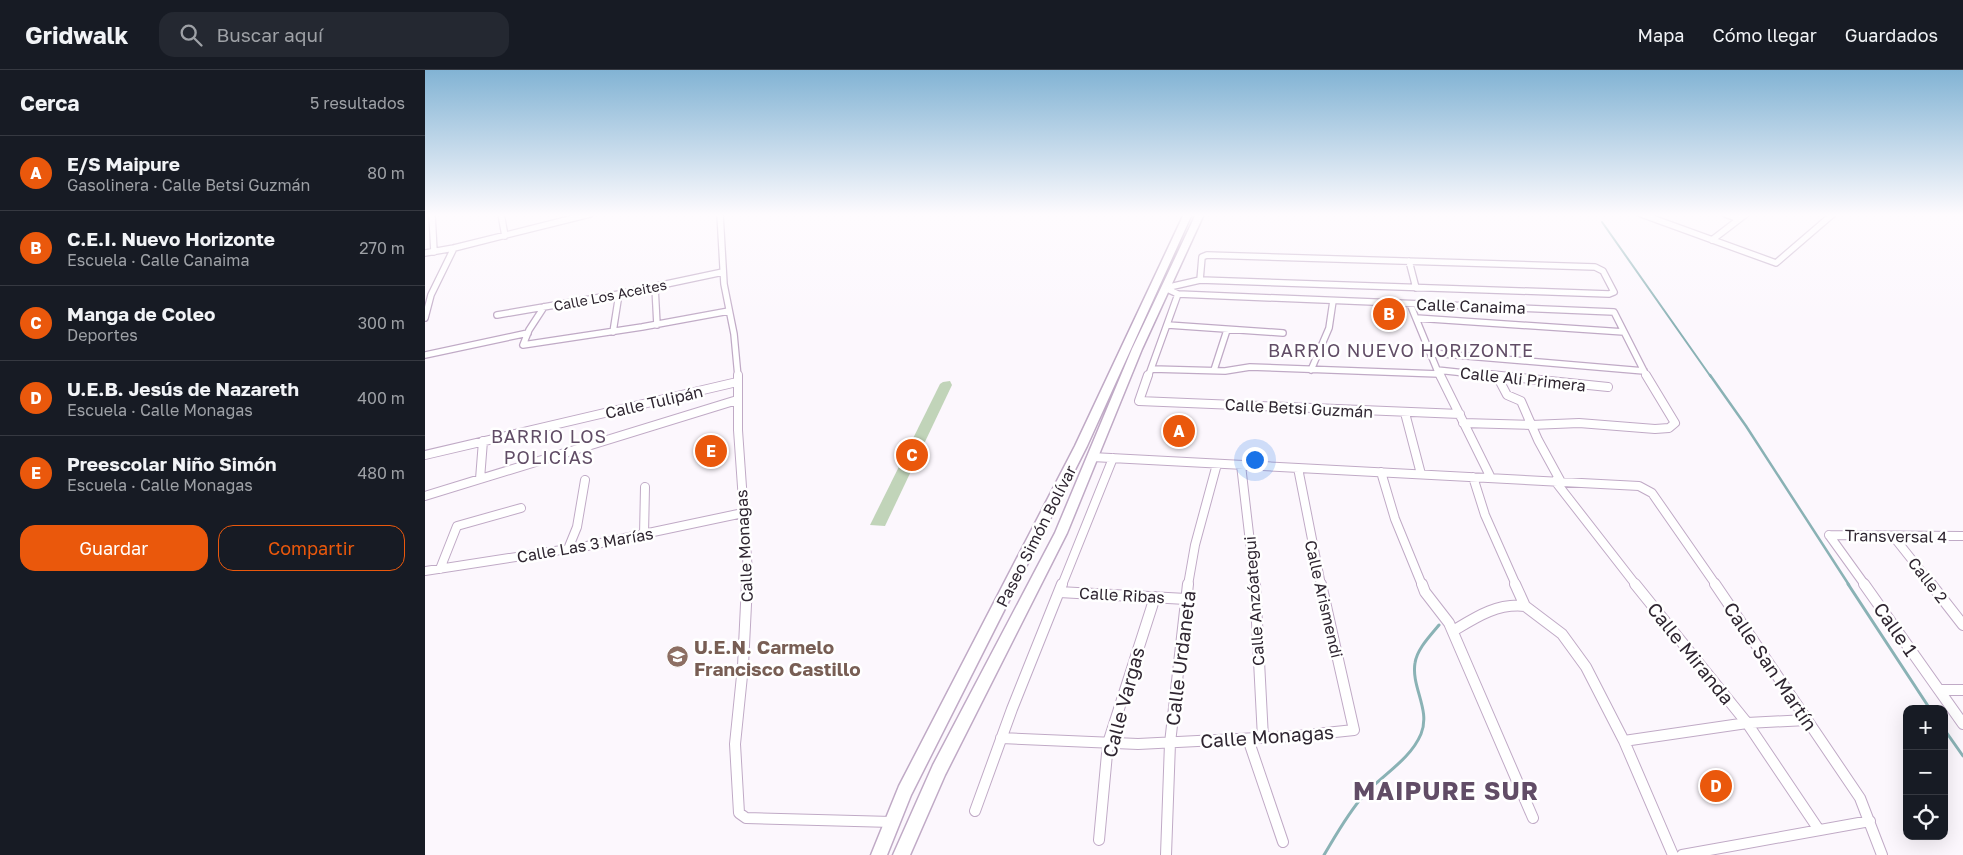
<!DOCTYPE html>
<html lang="es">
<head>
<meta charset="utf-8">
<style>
	body { margin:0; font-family:"Golos Text",sans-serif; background:#242831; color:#f1f3f6 }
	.controls { position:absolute; right:15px; bottom:15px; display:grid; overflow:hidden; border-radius:10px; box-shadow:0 5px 20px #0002 }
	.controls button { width:45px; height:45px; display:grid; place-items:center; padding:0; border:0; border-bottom:1px solid #363941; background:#171b24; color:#f1f3f6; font:25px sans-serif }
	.you { position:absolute; left:829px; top:389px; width:18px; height:18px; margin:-12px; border:4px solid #fff; border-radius:50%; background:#1a73e8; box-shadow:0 0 0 8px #1a73e833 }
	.badge { display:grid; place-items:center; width:32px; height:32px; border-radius:50%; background:#ea580c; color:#fff; font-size:16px; font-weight:700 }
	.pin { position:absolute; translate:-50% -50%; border:2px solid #fff; box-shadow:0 1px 5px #0006 }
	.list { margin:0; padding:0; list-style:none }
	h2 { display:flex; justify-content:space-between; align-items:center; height:65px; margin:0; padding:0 20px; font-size:21px }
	h2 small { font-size:16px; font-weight:400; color:#9ea1a6 }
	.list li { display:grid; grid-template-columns:32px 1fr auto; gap:15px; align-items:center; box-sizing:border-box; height:75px; padding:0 20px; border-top:1px solid #363941 }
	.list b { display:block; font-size:19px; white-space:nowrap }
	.list p { margin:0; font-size:16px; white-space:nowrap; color:#9ea1a6 }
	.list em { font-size:16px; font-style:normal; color:#9ea1a6 }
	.actions { display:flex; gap:10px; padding:15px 20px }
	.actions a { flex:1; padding:11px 0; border:1px solid #ea580c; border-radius:15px; text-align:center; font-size:18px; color:#ea580c }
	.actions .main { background:#ea580c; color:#fff }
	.icon { flex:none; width:28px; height:28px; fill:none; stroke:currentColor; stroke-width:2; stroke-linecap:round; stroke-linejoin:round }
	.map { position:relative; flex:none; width:1538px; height:785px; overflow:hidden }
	header { display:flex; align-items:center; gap:30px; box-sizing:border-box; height:70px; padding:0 25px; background:#171b24; border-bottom:1px solid #363941 }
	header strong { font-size:24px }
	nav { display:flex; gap:28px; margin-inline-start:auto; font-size:18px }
	.search { width:350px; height:45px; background:#242831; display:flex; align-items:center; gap:12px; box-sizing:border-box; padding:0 18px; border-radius:15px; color:#9ea1a6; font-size:19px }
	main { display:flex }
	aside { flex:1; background:#171b24 }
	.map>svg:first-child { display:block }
	.green { fill:#c1d4b9 }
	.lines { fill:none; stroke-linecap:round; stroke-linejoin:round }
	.stream-far2 { stroke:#8ab2b5; stroke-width:2 }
	.stream-far1 { stroke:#8ab2b5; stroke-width:2.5 }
	.stream { stroke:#8ab2b5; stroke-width:3 }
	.minor-far2-casing { stroke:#c0aac6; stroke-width:8 }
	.minor-far1-casing { stroke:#c0aac6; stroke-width:10 }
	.minor-casing { stroke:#c0aac6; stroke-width:12 }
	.primary-casing { stroke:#c0aac6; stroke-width:3 }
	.minor-far2 { stroke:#fff; stroke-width:5.5 }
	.minor-far1 { stroke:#fff; stroke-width:8 }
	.minor { stroke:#fff; stroke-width:10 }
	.primary { fill:#fff; fill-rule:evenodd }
	.labels { text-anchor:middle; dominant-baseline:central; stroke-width:5; stroke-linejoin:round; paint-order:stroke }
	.far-street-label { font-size:14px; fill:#2f2631; stroke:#fff }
	.street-label { font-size:16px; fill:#2f2631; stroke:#fff }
	.neighbourhood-label { font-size:18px; letter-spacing:1px; fill:#614d66; stroke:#fff }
	.near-street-label { font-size:19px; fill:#2f2631; stroke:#fff }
	.near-education-label { font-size:19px; font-weight:bold; fill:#785e54; stroke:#fff; text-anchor:start }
	.near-district-label { font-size:25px; font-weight:bold; letter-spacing:1px; fill:#614d66; stroke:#fff }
</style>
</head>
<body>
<header>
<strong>Gridwalk</strong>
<div class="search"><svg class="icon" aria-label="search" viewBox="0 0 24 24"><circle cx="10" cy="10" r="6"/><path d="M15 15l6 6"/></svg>Buscar aquí</div>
<nav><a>Mapa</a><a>Cómo llegar</a><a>Guardados</a></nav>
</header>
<main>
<aside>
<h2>Cerca<small>5 resultados</small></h2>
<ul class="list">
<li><span class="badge">A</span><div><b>E/S Maipure</b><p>Gasolinera · Calle Betsi Guzmán</p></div><em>80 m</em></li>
<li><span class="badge">B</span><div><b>C.E.I. Nuevo Horizonte</b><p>Escuela · Calle Canaima</p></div><em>270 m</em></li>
<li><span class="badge">C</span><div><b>Manga de Coleo</b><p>Deportes</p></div><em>300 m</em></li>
<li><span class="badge">D</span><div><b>U.E.B. Jesús de Nazareth</b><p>Escuela · Calle Monagas</p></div><em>400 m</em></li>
<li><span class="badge">E</span><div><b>Preescolar Niño Simón</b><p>Escuela · Calle Monagas</p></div><em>480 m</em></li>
</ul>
<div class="actions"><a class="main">Guardar</a><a>Compartir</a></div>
</aside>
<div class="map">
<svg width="1538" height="785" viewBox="0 0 1538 785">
	<rect width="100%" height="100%" fill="#fcf7fd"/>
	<path class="green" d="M 525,311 L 527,315 L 460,456 L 445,455 L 515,314 L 518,312 Z"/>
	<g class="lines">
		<path class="stream-far2" d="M 1177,152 L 1286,307"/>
		<path class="stream-far1" d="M 1285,305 L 1321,356 L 1424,515"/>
		<path class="stream" d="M 1423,514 L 1505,639
			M 1519,659 L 1538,686
			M 899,785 C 911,765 923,743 939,725 C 957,705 985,690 996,664 C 1006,640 986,617 990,593 C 992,579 1005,566 1014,555"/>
		<defs>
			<path id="minor-far2" d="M 7,144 L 9,182
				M 76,144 L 80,166
				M 295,144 L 299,214 L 309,264 L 313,307
				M 1216,144 L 1351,193 L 1408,144
				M 1300,144 L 1314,149
				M 1287,170 L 1321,144
				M 0,183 L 29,178 L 165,144
				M 782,185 L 1170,197 L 1178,201 L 1189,222 L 1184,224 L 775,210 L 777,187 Z
				M 984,191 L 991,218
				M 230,217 L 232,255
				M 740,218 L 775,210
				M 740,218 L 753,224 L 1189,242 L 1222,307
				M 985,234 L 1015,307
				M 119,237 L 104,260 L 98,275 L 217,257 L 304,241
				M 72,245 L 194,224 L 298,202
				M 0,248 L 6,225 L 29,178
				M 991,248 L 1199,262
				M 743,255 L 858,263
				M 188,262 L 194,224
				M 1006,283 L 1219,301
				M 0,285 L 103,263
				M 727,299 L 800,301 L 825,297 L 1014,304
				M 789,300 L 802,260
				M 886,300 L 904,258 L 908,231
				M 1012,300 L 1078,307
				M 723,307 L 753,224"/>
			<path id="minor-far1" d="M 313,305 L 313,360 L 323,502 L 322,515
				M 723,305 L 714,331 L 1035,344
				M 1015,305 L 1066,408
				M 1066,305 L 1183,317
				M 1072,306 L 1082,325 L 1096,331 L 1113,370 L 1136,412
				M 980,343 L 996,404
				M 1038,353 L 1106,355 L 1154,353 L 1230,359 L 1244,358 L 1250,353 L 1221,305
				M 0,385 L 312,312
				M 667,387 L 1214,416 L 1227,423 L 1291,515
				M 816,395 L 830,515
				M 873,398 L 896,515
				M 956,402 L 970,449 L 997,515
				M 1048,407 L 1060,445 L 1091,515
				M 55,409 L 58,371
				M 1130,411 L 1211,515
				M 0,426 L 312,330
				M 219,465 L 220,417
				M 1404,465 L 1440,515
				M 1404,465 L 1538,466
				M 1468,466 L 1507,515
				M 143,479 L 152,457 L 160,410
				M 15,499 L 32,456 L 96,438
				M 0,501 L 162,476 L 318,443
				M 637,515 L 688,388
				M 763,515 L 770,475 L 792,394"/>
			<path id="minor" d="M 322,514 L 318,596 L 310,674 L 314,743 L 321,748 L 467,752
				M 830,514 L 838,668
				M 997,514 L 1000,522 L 1024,553 L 1108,748
				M 1090,514 L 1100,536 L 1137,564 L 1161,597 L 1199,671 L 1248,785
				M 1210,514 L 1322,653 L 1394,760
				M 1290,514 L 1435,728 L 1457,785
				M 1439,514 L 1538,654
				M 1506,514 L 1538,555
				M 634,522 L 761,529
				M 1028,561 C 1051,547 1072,533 1100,536
				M 1514,620 L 1538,620
				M 576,668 L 713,674 L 872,666 L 929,660 L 896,514
				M 823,669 L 858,772
				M 1199,671 L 1322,653 L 1382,650
				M 550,741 L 587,639 L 637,514
				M 674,770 L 683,673 L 730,527
				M 741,785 L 745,673 L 763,514
				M 1257,785 L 1445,751"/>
			<path id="primary" d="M 759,144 L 767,144 L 662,376 L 486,725 L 462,785 L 446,785 L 474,716 L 650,376 Z
				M 771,144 L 779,144 L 717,279 L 642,463 L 520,705 L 485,785 L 468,785 L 508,695 L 630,463 L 707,279 Z"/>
		</defs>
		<use href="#minor-far2" class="minor-far2-casing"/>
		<use href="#minor-far1" class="minor-far1-casing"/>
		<use href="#minor" class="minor-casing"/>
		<use href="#primary" class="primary-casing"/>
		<use href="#minor-far2" class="minor-far2"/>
		<use href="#minor-far1" class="minor-far1"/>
		<use href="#minor" class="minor"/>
		<use href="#primary" class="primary"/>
	</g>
	<linearGradient id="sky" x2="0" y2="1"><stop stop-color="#82b3d4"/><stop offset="0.57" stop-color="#fefbfe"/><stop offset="1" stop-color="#fefbfe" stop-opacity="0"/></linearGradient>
	<rect width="1538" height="254" fill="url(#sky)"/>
	<defs>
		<symbol id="school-disc" viewBox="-11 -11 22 22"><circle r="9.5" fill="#8d6e63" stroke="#fff"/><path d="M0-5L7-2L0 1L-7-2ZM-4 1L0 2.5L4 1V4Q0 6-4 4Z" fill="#fff"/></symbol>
	</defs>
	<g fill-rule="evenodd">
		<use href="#school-disc" x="240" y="574" width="25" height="25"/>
	</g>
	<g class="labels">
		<g class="far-street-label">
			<text transform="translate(185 225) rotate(-11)">Calle Los Aceites</text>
		</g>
		<g class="street-label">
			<text transform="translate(1046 236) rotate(2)">Calle Canaima</text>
			<text transform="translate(1098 309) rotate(6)">Calle Ali Primera</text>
			<text transform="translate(229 332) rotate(-13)">Calle Tulipán</text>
			<text transform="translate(874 338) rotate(3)">Calle Betsi Guzmán</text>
			<text transform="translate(611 466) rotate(-63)">Paseo Simón Bolívar</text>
			<text transform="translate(1471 466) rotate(1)">Transversal 4</text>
			<text transform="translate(160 475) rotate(-10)">Calle Las 3 Marías</text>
			<text transform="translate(319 476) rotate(-93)">Calle Monagas</text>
			<text transform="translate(1503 510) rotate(52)">Calle 2</text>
			<text transform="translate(697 525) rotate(3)">Calle Ribas</text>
			<text transform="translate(899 529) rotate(77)">Calle Arismendi</text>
			<text transform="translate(829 531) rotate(-94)">Calle Anzóategui</text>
		</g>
		<g class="neighbourhood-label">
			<text x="976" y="280">BARRIO NUEVO HORIZONTE</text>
			<text x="124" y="366">BARRIO LOS<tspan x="124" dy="21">POLICÍAS</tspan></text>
		</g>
		<g class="near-street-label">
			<text transform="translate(1471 559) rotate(55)">Calle 1</text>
			<text transform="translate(1266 583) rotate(51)">Calle Miranda</text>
			<text transform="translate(755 588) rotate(-83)">Calle Urdaneta</text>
			<text transform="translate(1346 596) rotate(56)">Calle San Martín</text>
			<text transform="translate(698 632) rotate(-75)">Calle Vargas</text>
			<text transform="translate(842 666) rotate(-4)">Calle Monagas</text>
		</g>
		<g class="near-education-label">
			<text x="269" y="576">U.E.N. Carmelo<tspan x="269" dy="22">Francisco Castillo</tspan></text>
		</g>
		<g class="near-district-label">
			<text x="1021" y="720">MAIPURE SUR</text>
		</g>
	</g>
</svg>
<div class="controls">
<button>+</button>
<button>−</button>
<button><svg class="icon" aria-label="locate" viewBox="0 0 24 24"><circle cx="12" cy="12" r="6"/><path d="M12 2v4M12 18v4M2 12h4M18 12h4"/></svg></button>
</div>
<div class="you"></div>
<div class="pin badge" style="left:754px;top:361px">A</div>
<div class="pin badge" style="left:964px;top:244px">B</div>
<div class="pin badge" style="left:487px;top:385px">C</div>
<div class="pin badge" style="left:1291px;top:716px">D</div>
<div class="pin badge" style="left:286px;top:381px">E</div>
</div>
</main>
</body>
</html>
